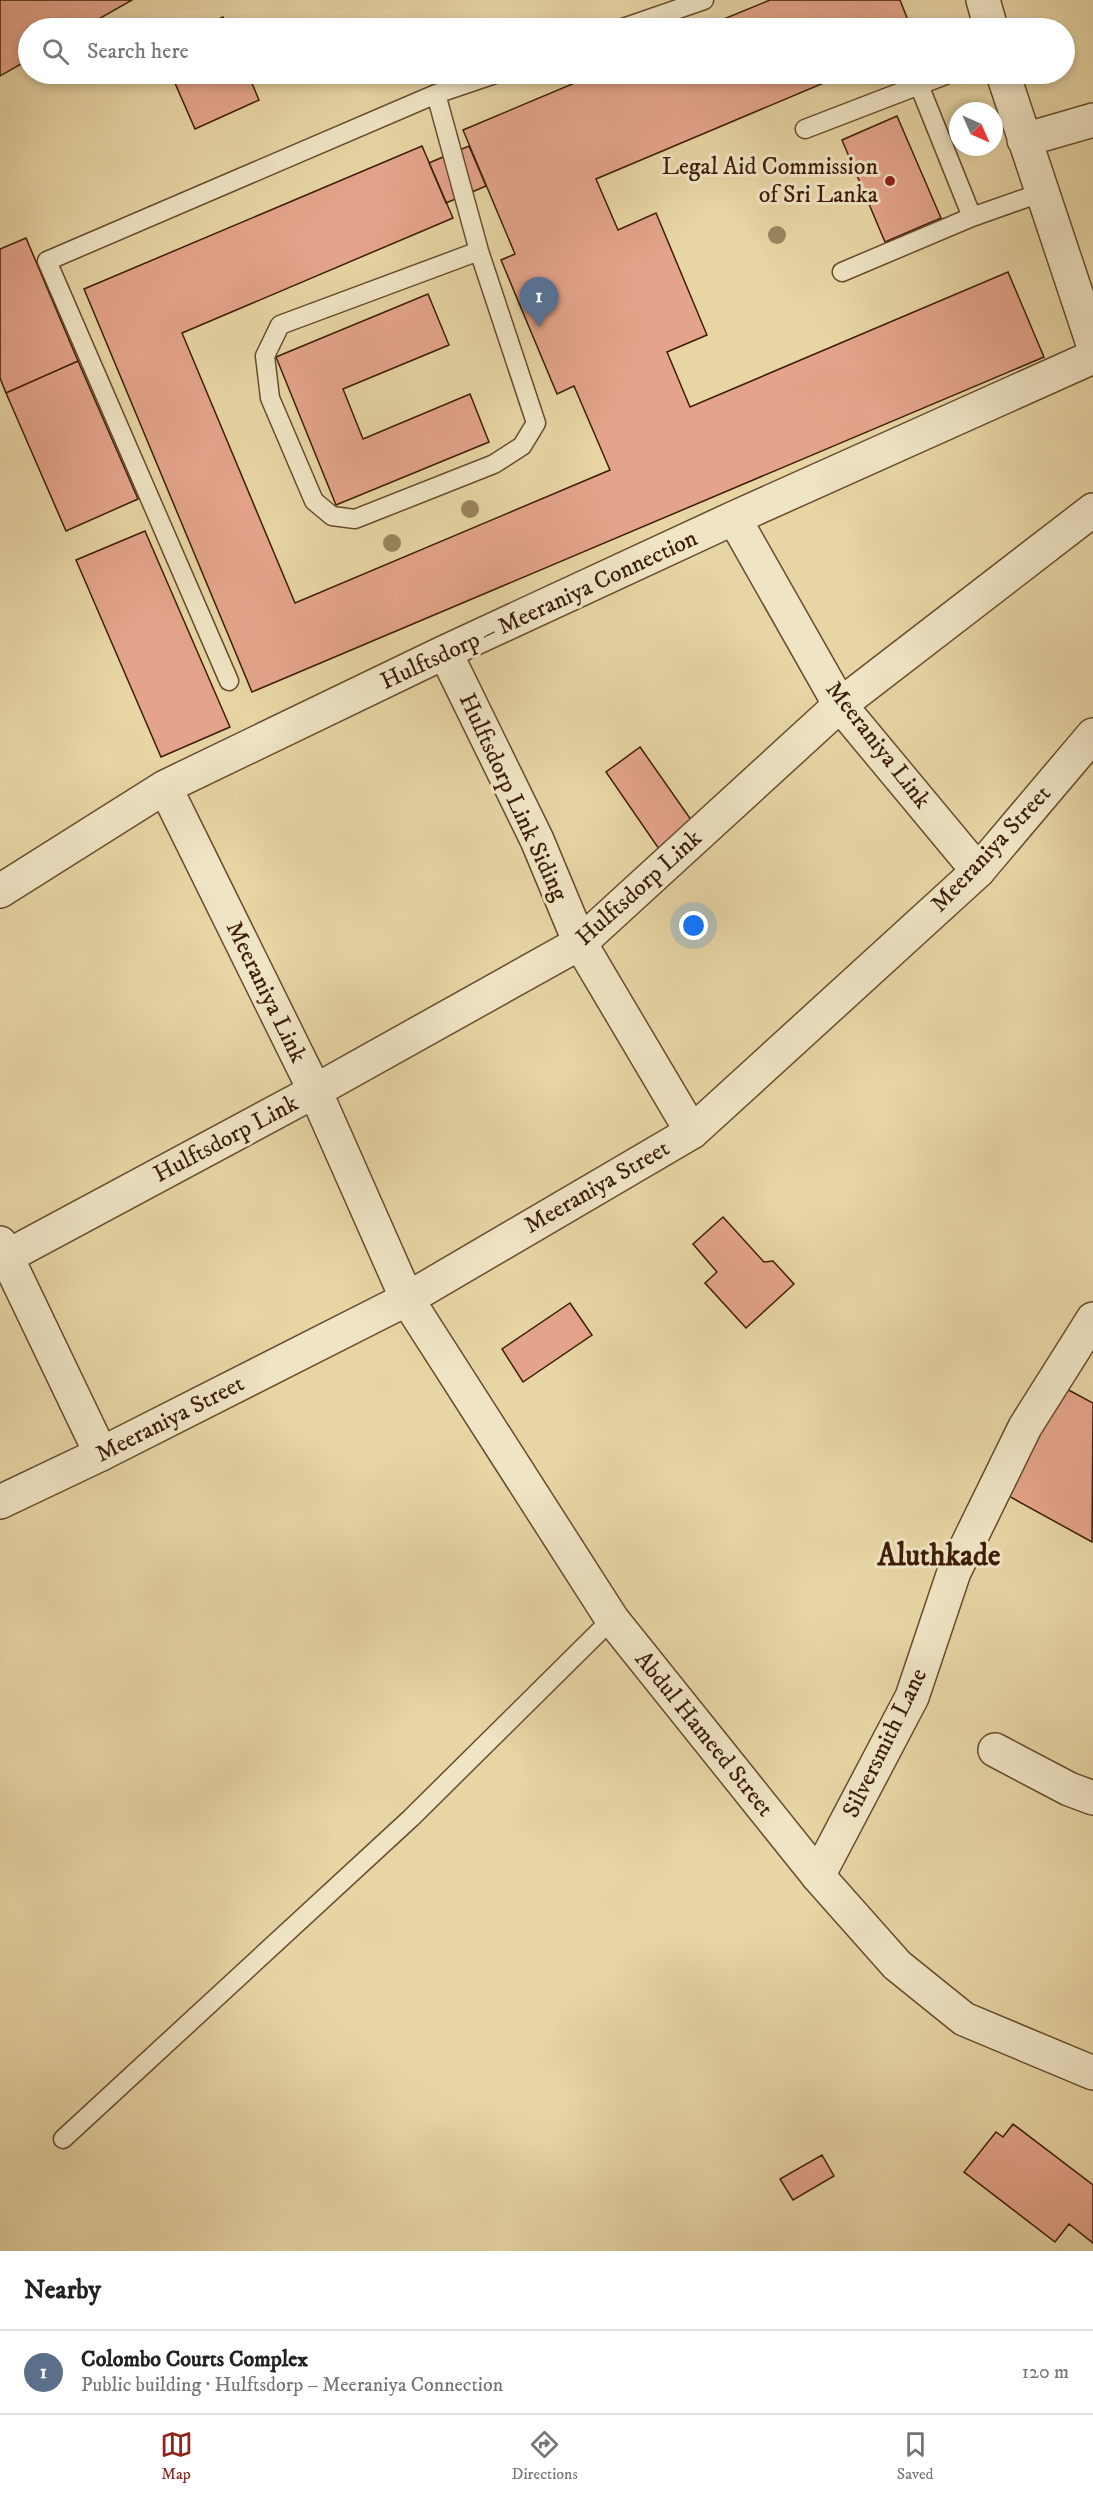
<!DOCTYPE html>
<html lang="en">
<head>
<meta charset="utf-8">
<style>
	body { margin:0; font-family:"IM FELL DW Pica",serif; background:#f6f6f6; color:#222 }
	.compass { position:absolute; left:949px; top:102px; width:54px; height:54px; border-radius:50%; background:#fff; box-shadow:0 3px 9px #0003; rotate:135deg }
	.you { position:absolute; left:694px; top:926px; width:21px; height:21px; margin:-15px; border:4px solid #fff; border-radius:50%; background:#1a73e8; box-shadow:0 0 0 9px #1a73e833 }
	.badge { display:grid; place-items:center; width:39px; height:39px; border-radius:50%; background:#8f2418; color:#fff; font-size:20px; font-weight:700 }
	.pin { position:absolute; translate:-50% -50px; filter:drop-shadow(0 2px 3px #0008) }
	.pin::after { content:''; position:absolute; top:32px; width:21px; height:18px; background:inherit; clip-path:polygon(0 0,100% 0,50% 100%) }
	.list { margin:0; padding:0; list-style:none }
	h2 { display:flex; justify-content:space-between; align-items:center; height:78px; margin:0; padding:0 24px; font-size:26px }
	h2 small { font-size:20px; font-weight:400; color:#767676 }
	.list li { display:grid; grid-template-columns:39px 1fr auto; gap:18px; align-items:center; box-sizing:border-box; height:84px; padding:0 24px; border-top:2px solid #e0e0e0 }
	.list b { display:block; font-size:22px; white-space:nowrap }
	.list p { margin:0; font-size:20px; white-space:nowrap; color:#767676 }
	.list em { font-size:20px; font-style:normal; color:#767676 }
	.icon { flex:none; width:33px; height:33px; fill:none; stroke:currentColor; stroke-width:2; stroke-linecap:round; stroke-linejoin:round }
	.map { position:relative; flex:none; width:1093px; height:2251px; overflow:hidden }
	.search { position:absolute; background:#fff; box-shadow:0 3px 9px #0003; left:18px; right:18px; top:18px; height:66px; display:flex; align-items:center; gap:15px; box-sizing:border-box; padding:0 21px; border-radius:33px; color:#767676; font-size:22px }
	.sheet { height:162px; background:#fff }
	nav { display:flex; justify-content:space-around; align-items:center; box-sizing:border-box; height:84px; border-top:2px solid #e0e0e0; background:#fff; font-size:16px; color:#767676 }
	nav a { display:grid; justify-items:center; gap:3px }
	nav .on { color:#8f2418 }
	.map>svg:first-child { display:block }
	.building { fill:#e4a48b; stroke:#3d1d07; stroke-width:1.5 }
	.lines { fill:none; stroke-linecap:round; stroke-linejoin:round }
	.service-casing { stroke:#684b2e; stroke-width:21 }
	.minor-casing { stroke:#684b2e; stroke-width:36 }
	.tertiary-casing { stroke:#684b2e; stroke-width:36 }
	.service { stroke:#efe4c4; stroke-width:18 }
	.minor { stroke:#efe4c4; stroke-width:33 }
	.tertiary { stroke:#efe4c4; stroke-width:33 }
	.tree { fill:#9a865f }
	.poi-dot { fill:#8f2418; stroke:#efe4c4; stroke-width:2 }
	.labels { text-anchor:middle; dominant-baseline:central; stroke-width:6; stroke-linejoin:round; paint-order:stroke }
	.poi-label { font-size:24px; fill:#3d1d07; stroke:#efe4c4; text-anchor:end }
	.street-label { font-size:24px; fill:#3d1d07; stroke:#efe4c4 }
	.district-label { font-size:30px; font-weight:bold; fill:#3d1d07; stroke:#efe4c4 }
</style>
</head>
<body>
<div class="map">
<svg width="1093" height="2251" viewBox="0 0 1093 2251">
	<rect width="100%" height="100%" fill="#e7d5a4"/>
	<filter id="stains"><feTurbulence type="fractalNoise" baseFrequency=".00333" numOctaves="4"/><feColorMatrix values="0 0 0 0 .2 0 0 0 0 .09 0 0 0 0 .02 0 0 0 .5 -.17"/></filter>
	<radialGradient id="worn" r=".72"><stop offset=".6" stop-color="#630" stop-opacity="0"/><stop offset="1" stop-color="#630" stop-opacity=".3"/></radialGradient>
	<path class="building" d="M 0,0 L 132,0 L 83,28 L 28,28 L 28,60 L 0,76 Z
		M 770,0 L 900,0 L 911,28 L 702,28 Z
		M 223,17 L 228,28 L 198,28 Z
		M 171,74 L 248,74 L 259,100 L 195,129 Z
		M 596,74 L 845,74 L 596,179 L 618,230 L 656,213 L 707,335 L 667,352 L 690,407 L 1008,272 L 1044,357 L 252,692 L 84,289 L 422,146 L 453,218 L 182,333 L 295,603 L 610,470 L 574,386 L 557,394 L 501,260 L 515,254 L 463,130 Z
		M 897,116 L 941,218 L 885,242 L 842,140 Z
		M 469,146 L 486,186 L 446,203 L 429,163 Z
		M 26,238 L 78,361 L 6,393 L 0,378 L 0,249 Z
		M 428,294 L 449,345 L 343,389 L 363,439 L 470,394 L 489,442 L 336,505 L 276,357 Z
		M 78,361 L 138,499 L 66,531 L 6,393 Z
		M 145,531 L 230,727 L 161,757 L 76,560 Z
		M 640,747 L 694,824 L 659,849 L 606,772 Z
		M 723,1217 L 764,1262 L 773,1261 L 794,1284 L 746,1328 L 705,1283 L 717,1272 L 693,1244 Z
		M 570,1303 L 592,1335 L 523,1382 L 502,1349 Z
		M 1063,1387 L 1093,1403 L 1092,1542 L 1005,1494 Z
		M 1013,2124 L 1093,2185 L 1093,2243 L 1069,2224 L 1055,2242 L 964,2172 L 996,2132 L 1003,2137 Z
		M 822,2155 L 834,2176 L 793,2200 L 780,2179 Z"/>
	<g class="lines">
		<defs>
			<path id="service" d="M 623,28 L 704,0
				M 919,85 L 972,217
				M 436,94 L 479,251 L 536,423 L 522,446 L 494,464 L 355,519 L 332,516 L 314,501 L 270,398 L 265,356 L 280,325 L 479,251
				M 805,129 L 948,74
				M 842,272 L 972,217 L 1043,192
				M 229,681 L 47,261 L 436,94 L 495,74
				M 63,2139 L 411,1818 L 612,1619"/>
			<path id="minor" d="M 734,518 L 840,705 L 978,871
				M 445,652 L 537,840 L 580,943 L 692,1132
				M 165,787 L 315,1091 L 407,1299
				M 0,891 L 165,787 L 445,652 L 734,518 L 1093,357
				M 0,1243 L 101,1454
				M 6,1257 L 315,1091 L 580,943 L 840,705 L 1093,510
				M 995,1750 L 1069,1789 L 1093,1798
				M 818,1876 L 912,1697 L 954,1572 L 1025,1427 L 1093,1319"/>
			<path id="tertiary" d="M 983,0 L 991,28
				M 1003,74 L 1093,344
				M 1024,140 L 1093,120
				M 407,1299 L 612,1619 L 818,1876 L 897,1965 L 964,2019 L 1093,2073
				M 0,1502 L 101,1454 L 407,1299 L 692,1132 L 978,871 L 1093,735"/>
		</defs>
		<use href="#service" class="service-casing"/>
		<use href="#minor" class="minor-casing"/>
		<use href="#tertiary" class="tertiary-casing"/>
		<use href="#service" class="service"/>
		<use href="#minor" class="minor"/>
		<use href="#tertiary" class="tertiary"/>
	</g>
	<g class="tree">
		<circle cx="777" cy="235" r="9"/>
		<circle cx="470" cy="509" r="9"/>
		<circle cx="392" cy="543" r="9"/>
	</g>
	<circle class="poi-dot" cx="890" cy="181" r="6"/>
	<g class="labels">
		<g class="poi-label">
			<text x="878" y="167">Legal Aid Commission<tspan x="878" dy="28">of Sri Lanka</tspan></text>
		</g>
		<g class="street-label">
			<text transform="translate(539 610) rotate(-25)">Hulftsdorp – Meeraniya Connection</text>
			<text transform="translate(878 745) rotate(52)">Meeraniya Link</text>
			<text transform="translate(513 797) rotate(65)">Hulftsdorp Link Siding</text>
			<text transform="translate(991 849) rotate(-47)">Meeraniya Street</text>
			<text transform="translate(639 888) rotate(-42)">Hulftsdorp Link</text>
			<text transform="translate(266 992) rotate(64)">Meeraniya Link</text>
			<text transform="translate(226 1139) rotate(-28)">Hulftsdorp Link</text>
			<text transform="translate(597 1187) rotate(-30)">Meeraniya Street</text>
			<text transform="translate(170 1419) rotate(-27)">Meeraniya Street</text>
			<text transform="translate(704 1734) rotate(51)">Abdul Hameed Street</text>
			<text transform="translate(885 1743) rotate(-64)">Silversmith Lane</text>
		</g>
		<g class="district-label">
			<text x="939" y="1556">Aluthkade</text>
		</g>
	</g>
	<rect width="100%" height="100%" filter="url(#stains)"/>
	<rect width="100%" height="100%" fill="url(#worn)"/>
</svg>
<svg class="compass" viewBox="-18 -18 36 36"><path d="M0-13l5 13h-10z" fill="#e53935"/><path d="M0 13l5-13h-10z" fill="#767676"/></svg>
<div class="you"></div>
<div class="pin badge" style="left:539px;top:327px;background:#5c6f8a">1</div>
<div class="search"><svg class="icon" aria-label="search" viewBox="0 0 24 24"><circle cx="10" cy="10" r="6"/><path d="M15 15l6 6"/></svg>Search here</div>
</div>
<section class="sheet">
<h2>Nearby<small></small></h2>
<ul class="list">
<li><span class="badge" style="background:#5c6f8a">1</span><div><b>Colombo Courts Complex</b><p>Public building · Hulftsdorp – Meeraniya Connection</p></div><em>120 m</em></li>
</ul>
</section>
<nav>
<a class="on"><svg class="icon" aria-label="map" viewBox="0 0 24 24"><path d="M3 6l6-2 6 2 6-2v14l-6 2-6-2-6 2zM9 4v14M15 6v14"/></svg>Map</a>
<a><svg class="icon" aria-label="directions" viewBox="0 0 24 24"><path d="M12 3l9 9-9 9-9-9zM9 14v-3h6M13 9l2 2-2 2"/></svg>Directions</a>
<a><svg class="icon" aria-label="saved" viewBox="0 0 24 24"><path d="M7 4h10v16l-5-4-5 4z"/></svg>Saved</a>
</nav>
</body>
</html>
